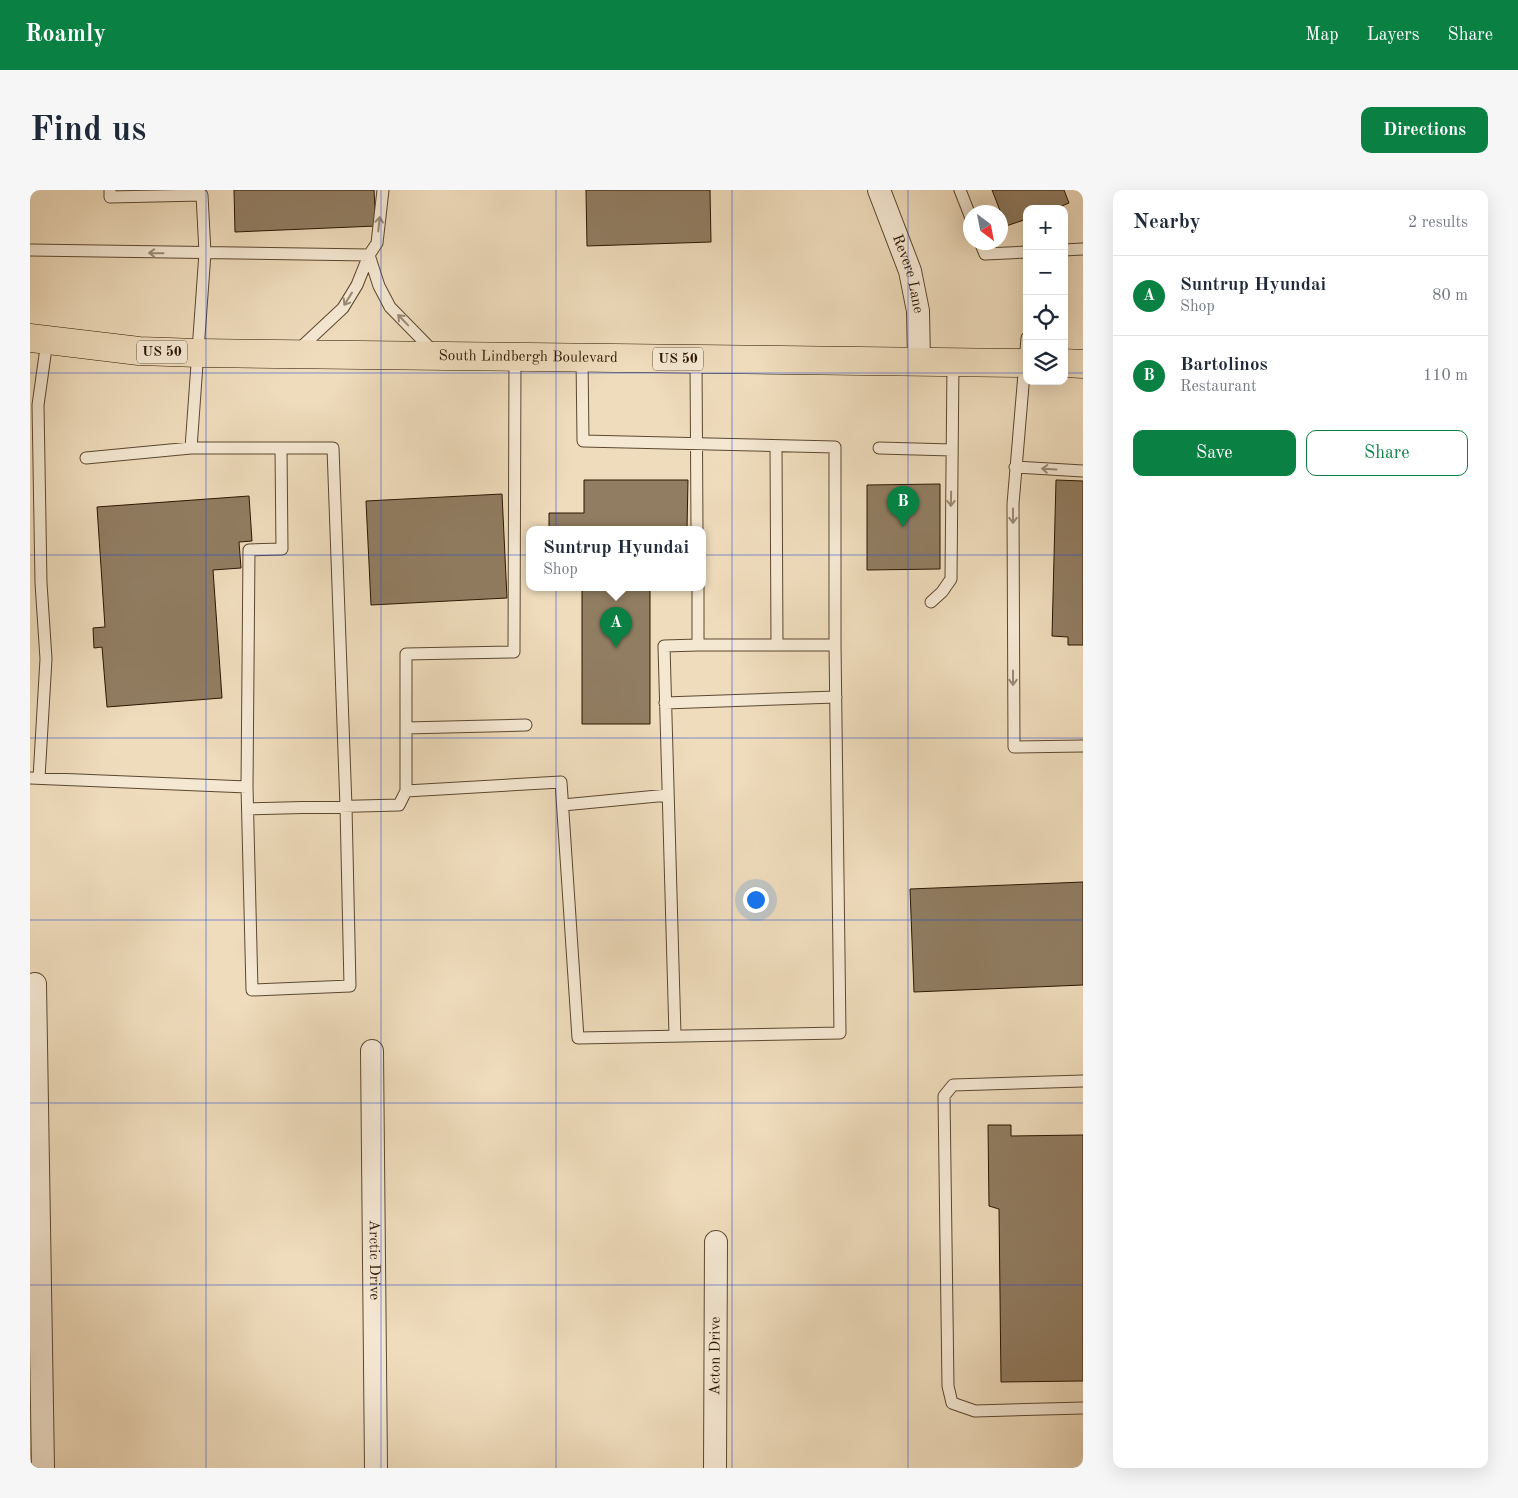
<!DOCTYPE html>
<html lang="en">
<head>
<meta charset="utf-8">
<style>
	body { margin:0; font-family:"Old Standard TT",serif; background:#f6f6f7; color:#1f2937 }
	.controls { position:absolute; right:15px; top:15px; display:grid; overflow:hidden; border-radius:10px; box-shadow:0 5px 20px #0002 }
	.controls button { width:45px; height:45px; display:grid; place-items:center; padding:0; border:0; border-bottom:1px solid #e0e1e3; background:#fff; color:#1f2937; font:25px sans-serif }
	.compass { position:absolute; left:933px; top:15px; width:45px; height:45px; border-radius:50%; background:#fff; box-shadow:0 5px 20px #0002; rotate:148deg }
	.you { position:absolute; left:725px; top:709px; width:18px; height:18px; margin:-12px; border:4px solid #fff; border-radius:50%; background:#1a73e8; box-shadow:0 0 0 8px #1a73e833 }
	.badge { display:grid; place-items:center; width:32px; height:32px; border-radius:50%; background:#0b8043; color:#fff; font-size:16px; font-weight:700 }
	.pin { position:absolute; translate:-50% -41px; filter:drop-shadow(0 1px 2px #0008) }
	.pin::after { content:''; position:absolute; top:26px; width:18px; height:15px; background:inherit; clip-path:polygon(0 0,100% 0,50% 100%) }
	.popup { position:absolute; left:496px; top:336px; width:180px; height:65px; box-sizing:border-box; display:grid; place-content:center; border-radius:10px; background:#fff; filter:drop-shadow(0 1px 4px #0005); font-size:16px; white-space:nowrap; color:#747a83 }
	.popup b { font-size:19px; color:#1f2937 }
	.popup::after { content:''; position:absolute; left:50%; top:100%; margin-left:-10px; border:10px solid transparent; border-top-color:#fff }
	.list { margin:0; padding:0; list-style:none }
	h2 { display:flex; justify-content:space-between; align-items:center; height:65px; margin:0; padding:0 20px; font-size:21px }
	h2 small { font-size:16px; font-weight:400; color:#747a83 }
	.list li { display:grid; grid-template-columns:32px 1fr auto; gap:15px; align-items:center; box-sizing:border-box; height:80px; padding:0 20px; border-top:1px solid #e0e1e3 }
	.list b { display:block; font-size:19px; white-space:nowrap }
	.list p { margin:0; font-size:16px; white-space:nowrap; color:#747a83 }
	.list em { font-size:16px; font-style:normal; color:#747a83 }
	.actions { display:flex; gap:10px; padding:15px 20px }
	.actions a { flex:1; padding:11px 0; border:1px solid #0b8043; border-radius:10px; text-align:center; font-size:18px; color:#0b8043 }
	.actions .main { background:#0b8043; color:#fff }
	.icon { flex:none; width:28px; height:28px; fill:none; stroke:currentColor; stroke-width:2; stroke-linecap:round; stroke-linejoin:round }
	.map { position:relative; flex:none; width:1053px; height:1278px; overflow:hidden; border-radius:10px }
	header { display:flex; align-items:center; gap:30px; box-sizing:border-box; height:70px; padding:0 25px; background:#0b8043; color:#fff }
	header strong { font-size:24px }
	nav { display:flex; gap:28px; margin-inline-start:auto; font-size:18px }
	.intro { display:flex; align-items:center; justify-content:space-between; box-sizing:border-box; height:120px; padding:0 30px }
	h1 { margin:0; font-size:35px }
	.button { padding:12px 22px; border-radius:10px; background:#0b8043; color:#fff; font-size:18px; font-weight:700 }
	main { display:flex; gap:30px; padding:0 30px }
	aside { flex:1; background:#fff; border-radius:10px; box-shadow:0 5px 20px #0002 }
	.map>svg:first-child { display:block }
	.building { fill:#917d62; stroke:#2b1600 }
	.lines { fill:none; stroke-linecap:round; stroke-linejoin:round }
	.service-casing { stroke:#5c482f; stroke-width:13 }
	.minor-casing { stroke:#5c482f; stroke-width:24 }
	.primary-casing { stroke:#2b1600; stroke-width:29 }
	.service { stroke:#f5e8d3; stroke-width:11 }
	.minor { stroke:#f5e8d3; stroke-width:22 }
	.primary { stroke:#efdcbc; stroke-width:28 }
	.oneway { stroke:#9a8a74 }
	.grid { fill:none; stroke:#1d4ed8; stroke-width:1; stroke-opacity:0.55 }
	.labels { text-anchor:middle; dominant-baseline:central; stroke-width:5; stroke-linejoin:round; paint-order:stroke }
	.shield { fill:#f5e8d3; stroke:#68553f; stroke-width:1 }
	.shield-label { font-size:14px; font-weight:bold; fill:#2b1600 }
	.street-label { font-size:15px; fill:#2b1600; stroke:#f5e8d3 }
</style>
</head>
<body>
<header>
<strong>Roamly</strong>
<nav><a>Map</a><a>Layers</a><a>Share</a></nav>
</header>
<div class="intro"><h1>Find us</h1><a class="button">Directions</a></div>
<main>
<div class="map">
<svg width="1053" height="1278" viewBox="0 0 1053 1278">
	<rect width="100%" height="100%" fill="#efdcbc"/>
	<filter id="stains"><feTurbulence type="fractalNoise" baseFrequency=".004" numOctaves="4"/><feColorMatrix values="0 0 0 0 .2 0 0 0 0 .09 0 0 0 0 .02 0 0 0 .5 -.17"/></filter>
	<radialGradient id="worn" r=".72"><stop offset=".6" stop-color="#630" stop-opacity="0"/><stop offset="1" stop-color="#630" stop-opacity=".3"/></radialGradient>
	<path class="building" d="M 204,0 L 344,0 L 346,36 L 205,42 Z
		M 556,0 L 680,0 L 681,52 L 557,56 Z
		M 962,0 L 1034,0 L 1039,13 L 1024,19 L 997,19 L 997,29 L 976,36 Z
		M 554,290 L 658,290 L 657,339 L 519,339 L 519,323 L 554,323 Z
		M 1026,290 L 1053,291 L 1053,455 L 1038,455 L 1038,447 L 1022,446 Z
		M 910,294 L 910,379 L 837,380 L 837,295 Z
		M 472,304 L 477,408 L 341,415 L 336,311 Z
		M 219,306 L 222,351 L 209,352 L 211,378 L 183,380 L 192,508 L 77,517 L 72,457 L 64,458 L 63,438 L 75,437 L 67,317 Z
		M 552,397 L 620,397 L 620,534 L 552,534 Z
		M 1053,692 L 1053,795 L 884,802 L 880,699 Z
		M 958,935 L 981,935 L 981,946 L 1053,945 L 1053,1191 L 971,1192 L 969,1019 L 959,1016 Z"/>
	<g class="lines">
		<defs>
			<path id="service" d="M 80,0 L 80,7 L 172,5 L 175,63 L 161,258
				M 930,0 L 941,28
				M 950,52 L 955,64 L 997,62
				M 0,60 L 339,65
				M 1034,60 L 1053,59
				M 339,65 L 349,96 L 360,117 L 405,163
				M 997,148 L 983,314 L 984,557 L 1053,556
				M 267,161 L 313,118 L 327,95 L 339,65 L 347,53 L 353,0
				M 666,169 L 667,339
				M 746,256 L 747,455
				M 849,258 L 922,260
				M 985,277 L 1053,281
				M 668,397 L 668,455 L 805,455
				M 901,412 L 912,402 L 921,389 L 923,172
				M 635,513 L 806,507
				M 376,538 L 496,535
				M 0,588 L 217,597 L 219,360 L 252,359 L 251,258 L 161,258 L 56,268
				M 9,588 L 16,469 L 11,393 L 8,215 L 17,151
				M 217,597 L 222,800 L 320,796 L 316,617 L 303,258 L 251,258
				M 376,601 L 376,464 L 484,462 L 485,167
				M 533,615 L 638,605
				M 218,619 L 369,615 L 376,601 L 531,592 L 548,848 L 810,843 L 805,455 L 805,257 L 553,251 L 552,167
				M 645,845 L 634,456 L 668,455
				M 1053,891 L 923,895 L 914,906 L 918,1196 L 922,1213 L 945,1221 L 1053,1218"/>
			<g id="minor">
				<path id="s1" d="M 849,0 L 880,81 L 888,121 L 889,171"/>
				<path d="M 5,794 L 13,1278"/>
				<path id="s2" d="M 342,861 L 346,1278"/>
				<path id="s3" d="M 685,1278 L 686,1052"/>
			</g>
			<g id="primary">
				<path id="s4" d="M 0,148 L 109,161 L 168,163 L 997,173"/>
				<path d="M 1034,173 L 1053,174"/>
			</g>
		</defs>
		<use href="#service" class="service-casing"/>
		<use href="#minor" class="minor-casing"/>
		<use href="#primary" class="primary-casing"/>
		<use href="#service" class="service"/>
		<use href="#minor" class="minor"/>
		<use href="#primary" class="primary"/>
	</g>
	<defs><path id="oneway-shaft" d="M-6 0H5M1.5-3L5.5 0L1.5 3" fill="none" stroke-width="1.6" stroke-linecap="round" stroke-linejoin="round" transform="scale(1.25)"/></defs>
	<g class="oneway">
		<use href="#oneway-shaft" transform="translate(349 34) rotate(-84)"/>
		<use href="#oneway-shaft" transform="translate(126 63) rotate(-179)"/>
		<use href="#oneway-shaft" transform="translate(318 109) rotate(122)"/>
		<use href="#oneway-shaft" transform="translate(373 130) rotate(-134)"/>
		<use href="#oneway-shaft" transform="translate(1019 279) rotate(-177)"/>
		<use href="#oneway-shaft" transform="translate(921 309) rotate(91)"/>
		<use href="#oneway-shaft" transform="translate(983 326) rotate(90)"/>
		<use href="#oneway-shaft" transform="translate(983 488) rotate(90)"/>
	</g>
	<path class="grid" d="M 176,0 L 176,1278M 351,0 L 351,1278M 526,0 L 526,1278M 702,0 L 702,1278M 878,0 L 878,1278M 0,183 L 997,183M 1034,183 L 1053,183M 0,365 L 1053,365M 0,548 L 1053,548M 0,730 L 1053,730M 0,913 L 1053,913M 0,1095 L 1053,1095"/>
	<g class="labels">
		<g class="shield">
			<rect x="107" y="150.5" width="50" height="23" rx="4"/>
			<rect x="623" y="157.5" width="50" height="23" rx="4"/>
		</g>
		<g class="shield-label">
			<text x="132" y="162">US 50</text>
			<text x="648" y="169">US 50</text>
		</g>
		<g class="street-label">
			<text stroke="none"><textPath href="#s1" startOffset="89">Revere Lane</textPath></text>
			<text stroke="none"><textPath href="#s4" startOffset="499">South Lindbergh Boulevard</textPath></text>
			<text stroke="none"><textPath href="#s2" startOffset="209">Arctic Drive</textPath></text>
			<text stroke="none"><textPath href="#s3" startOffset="112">Acton Drive</textPath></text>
		</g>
	</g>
	<rect width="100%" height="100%" filter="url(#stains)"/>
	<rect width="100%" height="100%" fill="url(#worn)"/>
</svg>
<div class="controls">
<button>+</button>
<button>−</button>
<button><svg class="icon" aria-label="locate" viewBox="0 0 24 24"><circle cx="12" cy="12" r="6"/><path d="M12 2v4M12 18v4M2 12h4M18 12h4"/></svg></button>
<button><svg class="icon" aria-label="layers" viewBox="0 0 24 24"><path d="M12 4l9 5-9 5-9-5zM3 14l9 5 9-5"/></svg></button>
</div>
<svg class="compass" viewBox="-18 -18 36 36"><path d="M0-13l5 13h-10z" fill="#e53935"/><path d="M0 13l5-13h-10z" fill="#747a83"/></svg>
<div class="you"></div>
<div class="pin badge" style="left:586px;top:458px">A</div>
<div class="popup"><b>Suntrup Hyundai</b>Shop</div>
<div class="pin badge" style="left:873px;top:337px">B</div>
</div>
<aside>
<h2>Nearby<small>2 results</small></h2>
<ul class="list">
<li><span class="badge">A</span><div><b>Suntrup Hyundai</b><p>Shop</p></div><em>80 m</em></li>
<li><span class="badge">B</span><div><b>Bartolinos</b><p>Restaurant</p></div><em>110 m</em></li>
</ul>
<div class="actions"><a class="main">Save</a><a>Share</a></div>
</aside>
</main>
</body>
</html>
